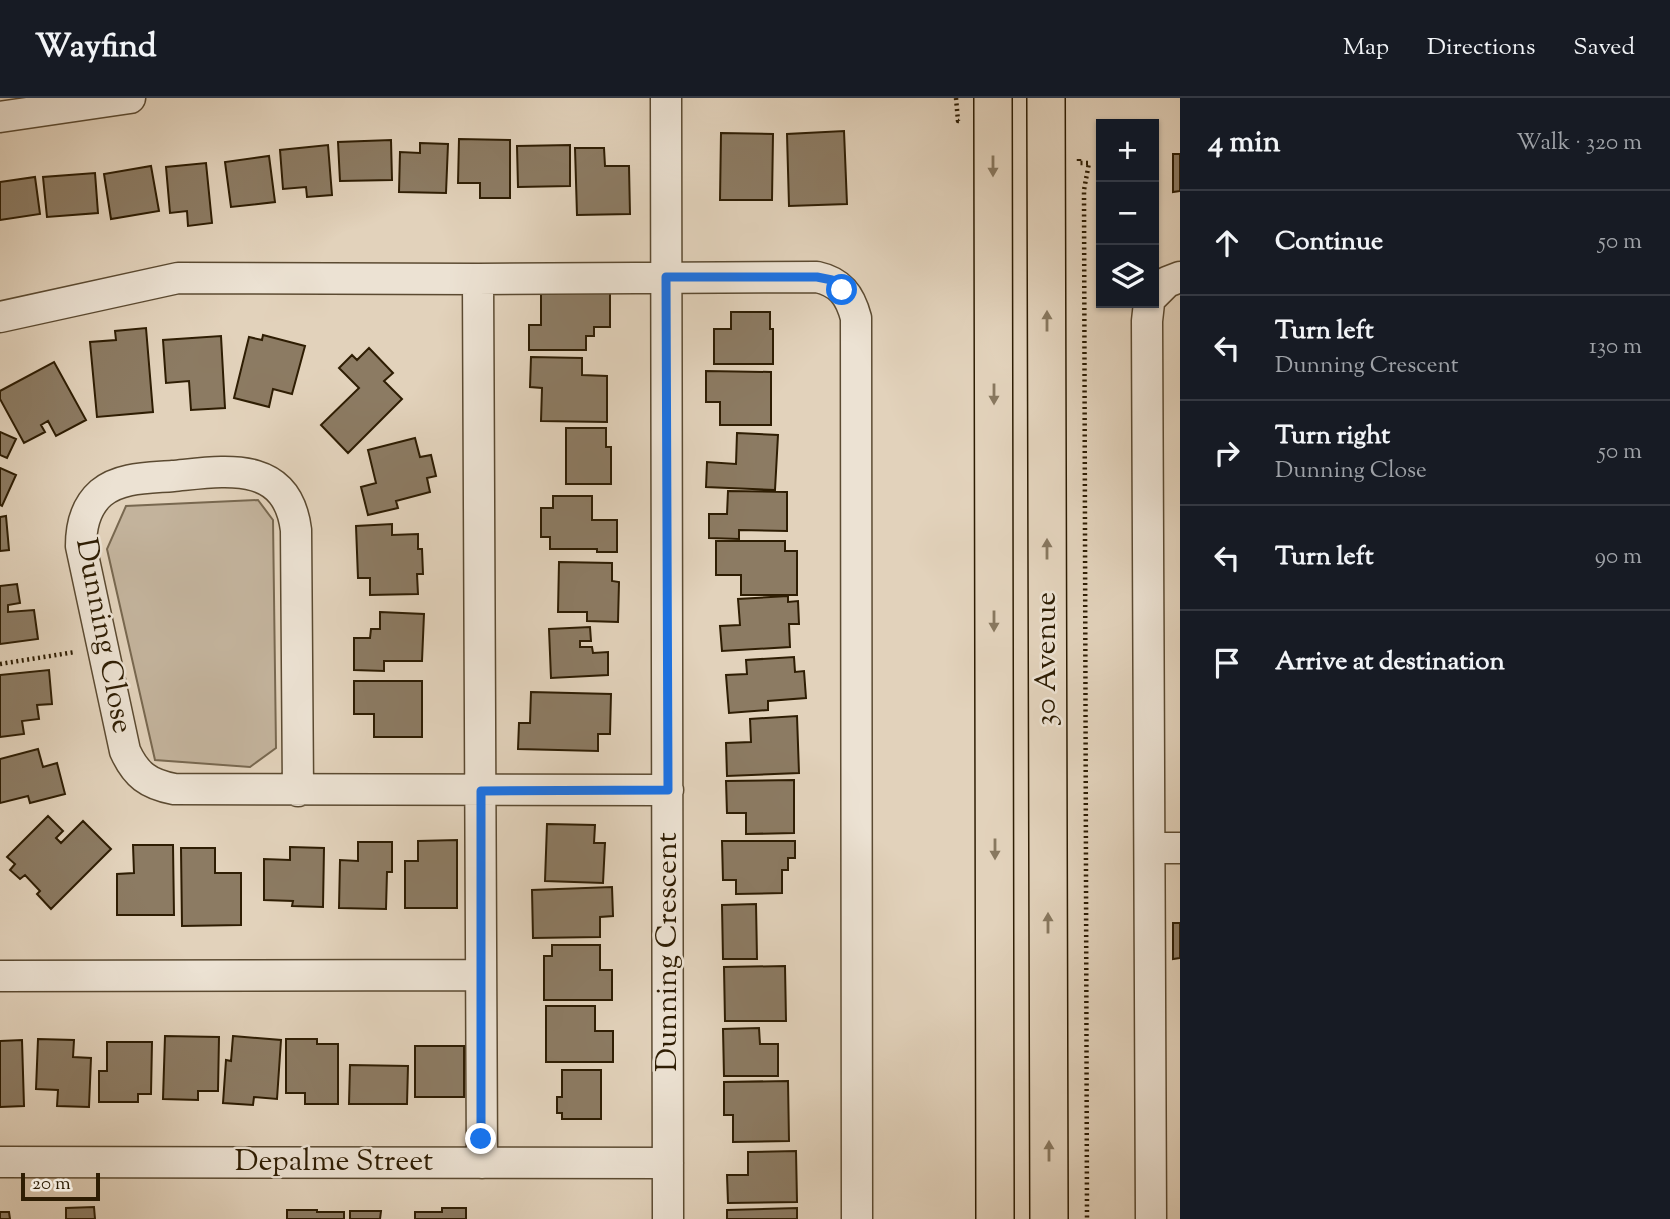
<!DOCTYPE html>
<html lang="en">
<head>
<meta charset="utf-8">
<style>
	body { margin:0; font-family:"Sorts Mill Goudy",serif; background:#20242c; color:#f1f3f6 }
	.controls { position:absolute; right:21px; top:21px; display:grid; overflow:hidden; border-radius:0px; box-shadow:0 2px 5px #0004 }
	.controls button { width:63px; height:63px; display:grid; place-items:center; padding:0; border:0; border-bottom:2px solid #363941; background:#171b24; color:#f1f3f6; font:35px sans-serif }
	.scale { position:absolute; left:21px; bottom:18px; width:79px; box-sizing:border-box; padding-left:7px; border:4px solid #2e1d03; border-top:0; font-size:19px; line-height:24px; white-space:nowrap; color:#2e1d03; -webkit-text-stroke:5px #ece2d3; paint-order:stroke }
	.stop { position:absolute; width:21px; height:21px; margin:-16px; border:5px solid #1a73e8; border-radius:50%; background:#fff }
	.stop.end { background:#1a73e8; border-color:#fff; box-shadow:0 2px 7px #0008 }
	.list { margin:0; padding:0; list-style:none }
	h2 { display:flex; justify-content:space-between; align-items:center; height:91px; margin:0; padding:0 28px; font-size:30px }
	h2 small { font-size:23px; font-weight:400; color:#9ea1a6 }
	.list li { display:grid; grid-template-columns:46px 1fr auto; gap:21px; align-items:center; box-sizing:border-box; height:105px; padding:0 28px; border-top:2px solid #363941 }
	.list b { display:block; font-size:26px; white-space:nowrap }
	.list p { margin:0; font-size:23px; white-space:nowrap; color:#9ea1a6 }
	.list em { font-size:23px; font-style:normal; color:#9ea1a6 }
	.icon { flex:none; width:38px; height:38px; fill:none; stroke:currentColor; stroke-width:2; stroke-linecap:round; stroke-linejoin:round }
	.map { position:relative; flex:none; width:1180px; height:1121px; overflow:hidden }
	header { display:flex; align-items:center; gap:42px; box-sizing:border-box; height:98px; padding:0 35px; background:#171b24; border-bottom:2px solid #363941 }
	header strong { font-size:33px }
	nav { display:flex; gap:38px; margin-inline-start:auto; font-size:24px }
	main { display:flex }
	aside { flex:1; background:#171b24 }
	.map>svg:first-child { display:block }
	.green { fill:#c3b39c; stroke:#786850; stroke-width:2 }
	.building { fill:#8c7b63; stroke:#2e1d03; stroke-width:2 }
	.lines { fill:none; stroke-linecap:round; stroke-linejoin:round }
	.minor-casing { stroke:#5b4a31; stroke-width:33 }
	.major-casing { stroke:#2e1d03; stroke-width:40 }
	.path { stroke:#2e1d03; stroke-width:4.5; stroke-dasharray:2 3.5; stroke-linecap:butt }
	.minor { stroke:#ece2d3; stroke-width:30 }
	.major { stroke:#e2d2bb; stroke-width:37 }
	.oneway { fill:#88785f }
	.route { stroke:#1a73e8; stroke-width:9 }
	.labels { text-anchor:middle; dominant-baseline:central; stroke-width:5; stroke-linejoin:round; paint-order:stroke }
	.street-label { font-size:30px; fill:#2e1d03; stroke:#ece2d3 }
</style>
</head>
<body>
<header>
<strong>Wayfind</strong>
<nav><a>Map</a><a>Directions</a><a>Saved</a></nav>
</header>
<main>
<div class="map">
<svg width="1180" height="1121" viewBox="0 0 1180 1121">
	<rect width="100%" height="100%" fill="#e2d2bb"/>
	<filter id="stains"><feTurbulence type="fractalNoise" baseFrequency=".00286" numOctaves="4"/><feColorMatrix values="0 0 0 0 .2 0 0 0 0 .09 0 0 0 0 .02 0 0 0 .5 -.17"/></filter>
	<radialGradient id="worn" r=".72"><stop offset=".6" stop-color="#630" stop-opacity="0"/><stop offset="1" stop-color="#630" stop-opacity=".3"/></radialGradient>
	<path class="green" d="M 258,402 L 273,422 L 276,650 L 250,669 L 155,662 L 107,451 L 126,408 Z"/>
	<path class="building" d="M 844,33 L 847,106 L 789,108 L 787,36 Z
		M 721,35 L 773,36 L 772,102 L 720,102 Z
		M 459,41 L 510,42 L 510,100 L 480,100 L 480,85 L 458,85 Z
		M 391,42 L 392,82 L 340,83 L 338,44 Z
		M 420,45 L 448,46 L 446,95 L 399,94 L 400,54 L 420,55 Z
		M 328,47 L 332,97 L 307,99 L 306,89 L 283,91 L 280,52 Z
		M 570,47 L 570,88 L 518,89 L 517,48 Z
		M 575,50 L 604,50 L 605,68 L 629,68 L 630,116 L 577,117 Z
		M 1173,56 L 1180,56 L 1180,93 L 1173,94 Z
		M 269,58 L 275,104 L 231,109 L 225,64 Z
		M 206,65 L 212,125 L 188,128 L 187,113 L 170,115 L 166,69 Z
		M 151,68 L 159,113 L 111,121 L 104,76 Z
		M 95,75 L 98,115 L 47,119 L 43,79 Z
		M 35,79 L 40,116 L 0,122 L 0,84 Z
		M 541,195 L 610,195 L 610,229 L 594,229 L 594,238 L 586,238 L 586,252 L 529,252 L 529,227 L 541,227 Z
		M 731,214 L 770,214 L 770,231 L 773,231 L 773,266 L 714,266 L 714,231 L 731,231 Z
		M 146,230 L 153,314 L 97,319 L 90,244 L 116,242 L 115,233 Z
		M 263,237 L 305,248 L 292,296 L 273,291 L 269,309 L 234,300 L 249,239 L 262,242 Z
		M 221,238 L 225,310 L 191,312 L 189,283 L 166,285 L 163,242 Z
		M 369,250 L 393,275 L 384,283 L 402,301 L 348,355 L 321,327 L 359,290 L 339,270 L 352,257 L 357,262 Z
		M 531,259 L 582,260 L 582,277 L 607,278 L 607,324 L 541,323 L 542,290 L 530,289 Z
		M 54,264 L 86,322 L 56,338 L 48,323 L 41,327 L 45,334 L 24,345 L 0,301 L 0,293 Z
		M 706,273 L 771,274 L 771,327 L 720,327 L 720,304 L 706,304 Z
		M 566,330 L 606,330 L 606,349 L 611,349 L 611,386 L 566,386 Z
		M 0,334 L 16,341 L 7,360 L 0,357 Z
		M 737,335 L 778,337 L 775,392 L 706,389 L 707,364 L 736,366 Z
		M 415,340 L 420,359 L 431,357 L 436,378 L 427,380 L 430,394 L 396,403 L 398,410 L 368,417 L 361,389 L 376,385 L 368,352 Z
		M 0,370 L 16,377 L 2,408 L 0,407 Z
		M 728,393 L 787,394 L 787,433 L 739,432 L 739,441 L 709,440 L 709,416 L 727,416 Z
		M 553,398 L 592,398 L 592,422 L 617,422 L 617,454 L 597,454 L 597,451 L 550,451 L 550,439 L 541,439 L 541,410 L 553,410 Z
		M 6,418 L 9,452 L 0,453 L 0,419 Z
		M 392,426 L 392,437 L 418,436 L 418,451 L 422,451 L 423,476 L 417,476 L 418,496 L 370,497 L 370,480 L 358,480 L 356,428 Z
		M 716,443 L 785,443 L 785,453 L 797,453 L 797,497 L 741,497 L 741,477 L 716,477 Z
		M 559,464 L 612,465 L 612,483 L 619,484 L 618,524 L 587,523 L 587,514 L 558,514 Z
		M 17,486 L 20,505 L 8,507 L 8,514 L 34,512 L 38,541 L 0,546 L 0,488 Z
		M 788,498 L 788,504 L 798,503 L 799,526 L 789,526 L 790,549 L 722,553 L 720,528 L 740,527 L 738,501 Z
		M 380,514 L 424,516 L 422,563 L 384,563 L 384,573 L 354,572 L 354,540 L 370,540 L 371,531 L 380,531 Z
		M 590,529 L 591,543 L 580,543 L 580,549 L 592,549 L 593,555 L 608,554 L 608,577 L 551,580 L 549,531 Z
		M 794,559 L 795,574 L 804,573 L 806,600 L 768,603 L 768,612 L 729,615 L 726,577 L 747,576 L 746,562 Z
		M 49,572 L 52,606 L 37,607 L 39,621 L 22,623 L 24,636 L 0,639 L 0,577 Z
		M 354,583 L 422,583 L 422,639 L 374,639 L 374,616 L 354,616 Z
		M 531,594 L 611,596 L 610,636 L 598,636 L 598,653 L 518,651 L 519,625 L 530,625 Z
		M 797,618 L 799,675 L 727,678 L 726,645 L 751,644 L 750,621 Z
		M 38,651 L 43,669 L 57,665 L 65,696 L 30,705 L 28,698 L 0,705 L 0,661 Z
		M 794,682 L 794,735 L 746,736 L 746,715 L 727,715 L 726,683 Z
		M 48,718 L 63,733 L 56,740 L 61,745 L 83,723 L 111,751 L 51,811 L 37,796 L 40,793 L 25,777 L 20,781 L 10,772 L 15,766 L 7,759 Z
		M 547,726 L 595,727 L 594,745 L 605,745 L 603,785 L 545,783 Z
		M 457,742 L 457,810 L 405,810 L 405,763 L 418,763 L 418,743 Z
		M 722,743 L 795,743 L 795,760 L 788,760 L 788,772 L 782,772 L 782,795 L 736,796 L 736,782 L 723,782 Z
		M 358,744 L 392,744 L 392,774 L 387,774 L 386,811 L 339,810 L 340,762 L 358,763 Z
		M 133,747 L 173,747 L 174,817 L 117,817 L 117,776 L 134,775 Z
		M 290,749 L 324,750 L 323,809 L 292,808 L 293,803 L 264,802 L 264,761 L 290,762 Z
		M 181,750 L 215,750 L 215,775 L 241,775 L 241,827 L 182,828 Z
		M 612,789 L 613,818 L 600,819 L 600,839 L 533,840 L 532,792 Z
		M 756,806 L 757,861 L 723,861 L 722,807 Z
		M 1173,825 L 1180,825 L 1180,860 L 1173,861 Z
		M 552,847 L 600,847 L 600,872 L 612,872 L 612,902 L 544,902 L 544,858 L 552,858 Z
		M 785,868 L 786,923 L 725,923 L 724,869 Z
		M 546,908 L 595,908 L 595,933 L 613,933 L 613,964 L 546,964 Z
		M 759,930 L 760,946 L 778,946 L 778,978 L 724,978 L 723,931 Z
		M 165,938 L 219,939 L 218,993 L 198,993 L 198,1002 L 163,1001 Z
		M 233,938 L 281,942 L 277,1001 L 254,999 L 253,1007 L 223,1005 L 226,962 L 231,963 Z
		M 38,941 L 74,942 L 73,959 L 91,960 L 89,1009 L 57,1008 L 58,992 L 36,991 Z
		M 286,941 L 317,941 L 317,946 L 338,946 L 338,1006 L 305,1006 L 305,995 L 286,995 Z
		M 22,942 L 24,1008 L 0,1009 L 0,943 Z
		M 107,944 L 152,944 L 151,996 L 138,996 L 138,1004 L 99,1004 L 99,973 L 107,973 Z
		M 415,948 L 464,948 L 464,999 L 415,999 Z
		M 350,967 L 408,968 L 407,1006 L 349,1006 Z
		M 562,972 L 601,972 L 601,1021 L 562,1021 L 562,1015 L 557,1015 L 557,999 L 562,999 Z
		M 788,983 L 789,1043 L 733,1044 L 733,1017 L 724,1017 L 724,984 Z
		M 796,1053 L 797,1104 L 728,1105 L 727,1077 L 748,1077 L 748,1054 Z
		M 94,1109 L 95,1121 L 66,1121 L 66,1110 Z
		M 442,1110 L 466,1110 L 466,1121 L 415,1121 L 415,1114 L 442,1114 Z
		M 797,1110 L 797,1121 L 727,1121 L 727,1112 Z
		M 287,1112 L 317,1112 L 317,1114 L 344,1114 L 344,1121 L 287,1121 Z
		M 350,1113 L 381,1113 L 380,1121 L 350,1121 Z
		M 0,1114 L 9,1114 L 10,1121 L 0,1121 Z"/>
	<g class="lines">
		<defs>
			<path id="minor" d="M 666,0 L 668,1121
				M 0,19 L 130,0
				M 478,181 L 482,1065
				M 1154,197 L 1167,184 L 1180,179
				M 1149,205 L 1147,223 L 1151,1121
				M 0,219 L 178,180 L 478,181 L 817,179 C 840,184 850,197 856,220 L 857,1121
				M 298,693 L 296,432 C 287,361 225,373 173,378 C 149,380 120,379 101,395 C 85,409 81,428 81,448 L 125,653 C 136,677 148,686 174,691 L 668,692
				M 1150,750 L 1180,750
				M 0,878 L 481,877
				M 0,1064 L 668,1065"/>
			<path id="major" d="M 993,0 L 995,1121
				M 1046,0 L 1049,1121"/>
		</defs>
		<use href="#minor" class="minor-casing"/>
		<use href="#major" class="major-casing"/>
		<path class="path" d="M 956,0 L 958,23 L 962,23
			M 1079,61 L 1079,65 L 1089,65 L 1084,92 L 1087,1121
			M 0,566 L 75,554"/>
		<use href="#minor" class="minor"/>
		<use href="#major" class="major"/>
	</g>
	<defs><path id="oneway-solid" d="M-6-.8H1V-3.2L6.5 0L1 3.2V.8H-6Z" transform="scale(1.75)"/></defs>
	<g class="oneway">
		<use href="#oneway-solid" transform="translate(993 68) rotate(90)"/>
		<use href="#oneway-solid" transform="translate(1047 223) rotate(-90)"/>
		<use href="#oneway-solid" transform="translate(994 296) rotate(90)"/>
		<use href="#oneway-solid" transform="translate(1047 451) rotate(-90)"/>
		<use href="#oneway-solid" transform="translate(994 523) rotate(90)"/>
		<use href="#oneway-solid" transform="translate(995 751) rotate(90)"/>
		<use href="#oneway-solid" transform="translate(1048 825) rotate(-90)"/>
		<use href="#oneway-solid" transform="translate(1049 1053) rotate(-90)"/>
	</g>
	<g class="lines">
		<path class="route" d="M 481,1041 L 481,693 L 668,692 L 666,179 L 817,179 L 832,182 L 842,192"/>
	</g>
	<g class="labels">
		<g class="street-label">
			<text transform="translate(103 538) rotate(79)">Dunning Close</text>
			<text transform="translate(1047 561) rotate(-90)">30 Avenue</text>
			<text transform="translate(668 854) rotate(-90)">Dunning Crescent</text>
			<text x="334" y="1064">Depalme Street</text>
		</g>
	</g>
	<rect width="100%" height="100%" filter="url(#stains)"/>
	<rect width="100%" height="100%" fill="url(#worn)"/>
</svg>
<div class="controls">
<button>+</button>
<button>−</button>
<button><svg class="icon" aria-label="layers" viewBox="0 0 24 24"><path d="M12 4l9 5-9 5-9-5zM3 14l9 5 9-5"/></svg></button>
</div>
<div class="scale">20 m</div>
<div class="stop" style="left:842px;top:192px"></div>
<div class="stop end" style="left:481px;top:1041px"></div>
</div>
<aside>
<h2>4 min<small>Walk · 320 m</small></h2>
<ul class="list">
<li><svg class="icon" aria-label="ahead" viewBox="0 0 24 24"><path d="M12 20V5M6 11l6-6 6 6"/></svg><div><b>Continue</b></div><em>50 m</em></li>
<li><svg class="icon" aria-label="left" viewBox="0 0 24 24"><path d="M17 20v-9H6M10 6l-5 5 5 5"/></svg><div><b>Turn left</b><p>Dunning Crescent</p></div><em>130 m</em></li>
<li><svg class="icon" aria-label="right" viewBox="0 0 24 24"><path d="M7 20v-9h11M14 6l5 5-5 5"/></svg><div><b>Turn right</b><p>Dunning Close</p></div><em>50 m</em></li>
<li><svg class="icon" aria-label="left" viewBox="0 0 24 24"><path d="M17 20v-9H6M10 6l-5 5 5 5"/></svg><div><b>Turn left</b></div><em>90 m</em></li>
<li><svg class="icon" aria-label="arrive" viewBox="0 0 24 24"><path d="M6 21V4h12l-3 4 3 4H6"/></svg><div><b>Arrive at destination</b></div></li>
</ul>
</aside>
</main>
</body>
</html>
